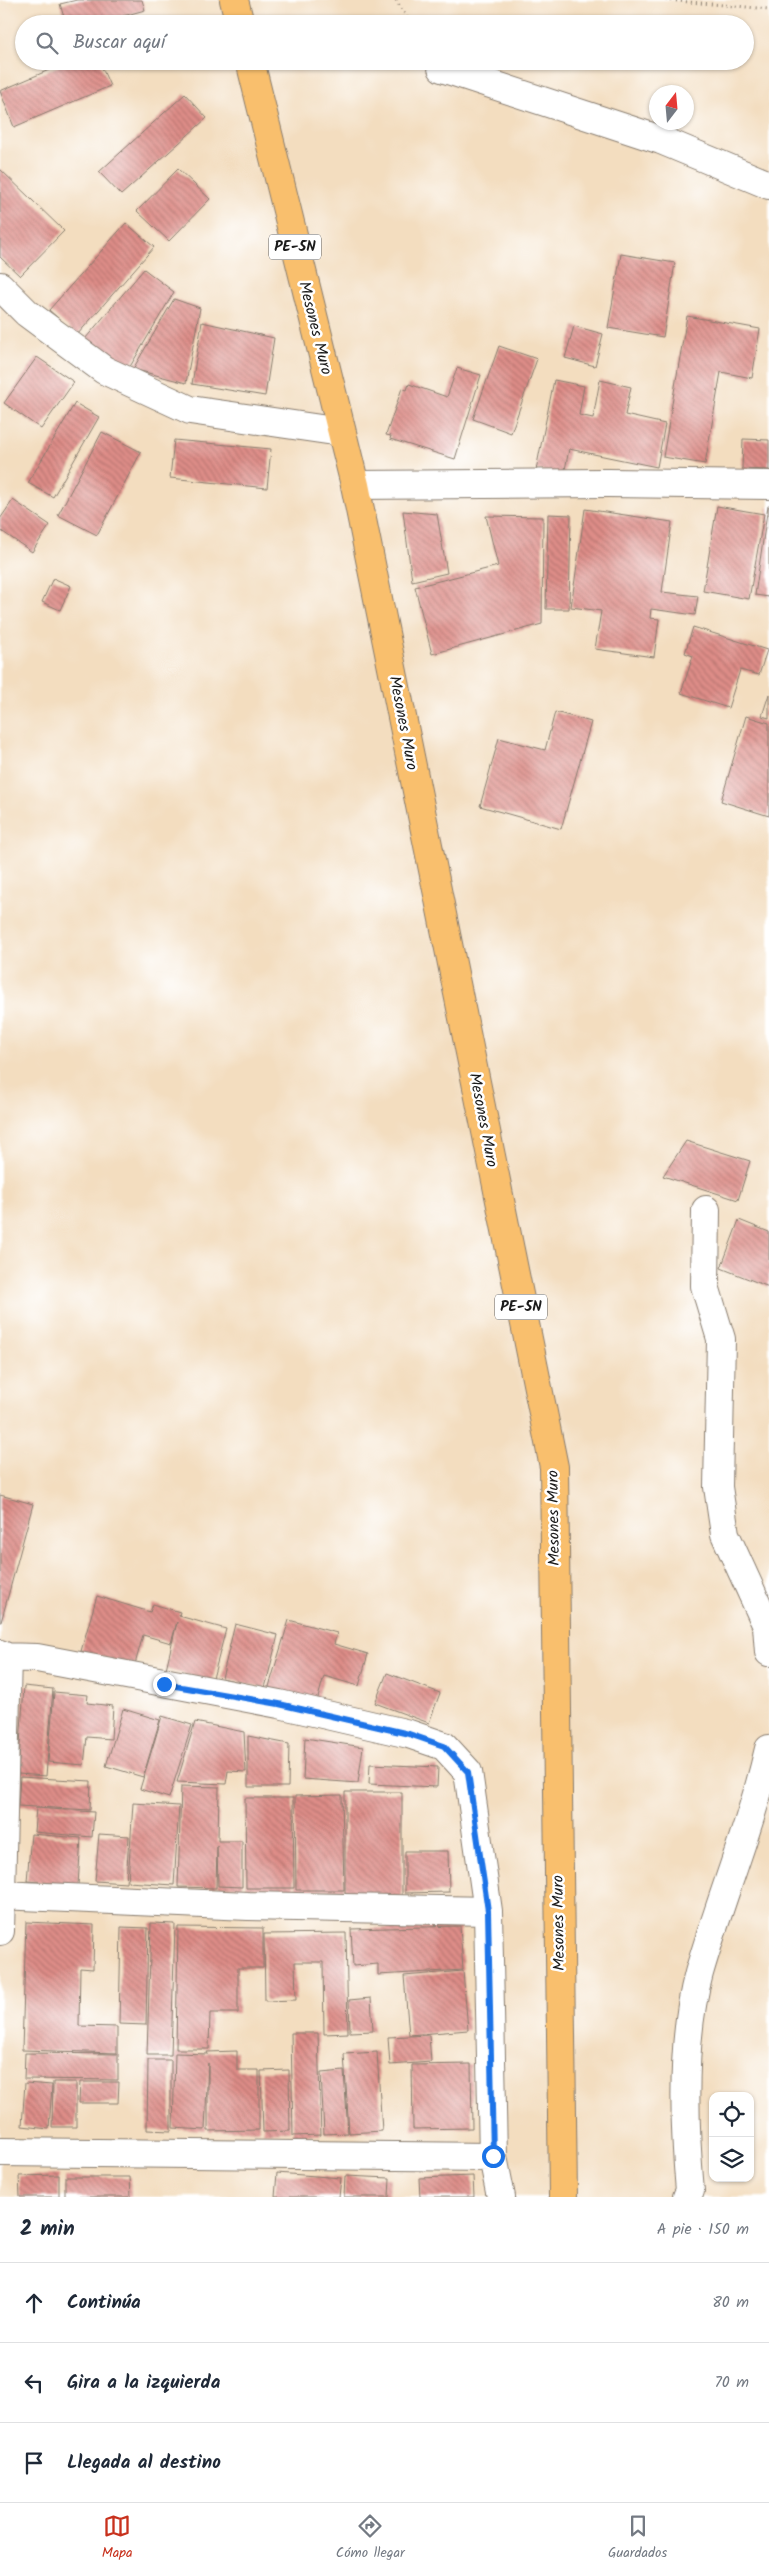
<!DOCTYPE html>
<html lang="es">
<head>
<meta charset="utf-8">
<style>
	body { margin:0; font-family:Kalam,sans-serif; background:#f6f6f7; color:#1f2937 }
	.controls { position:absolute; right:15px; bottom:15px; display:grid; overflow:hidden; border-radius:10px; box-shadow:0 1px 4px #0004 }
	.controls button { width:45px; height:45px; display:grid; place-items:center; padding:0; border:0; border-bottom:1px solid #e0e1e3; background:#fff; color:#1f2937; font:25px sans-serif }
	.compass { position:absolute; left:649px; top:85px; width:45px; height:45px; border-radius:50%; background:#fff; box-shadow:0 1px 4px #0004; rotate:16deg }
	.stop { position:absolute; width:15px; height:15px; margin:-11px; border:4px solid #1a73e8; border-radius:50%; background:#fff }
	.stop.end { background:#1a73e8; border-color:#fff; box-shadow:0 1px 5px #0008 }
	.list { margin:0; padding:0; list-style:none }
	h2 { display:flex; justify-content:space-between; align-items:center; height:65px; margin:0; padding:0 20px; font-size:21px }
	h2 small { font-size:16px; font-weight:400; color:#747a83 }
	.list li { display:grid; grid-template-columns:32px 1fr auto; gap:15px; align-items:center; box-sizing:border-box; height:80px; padding:0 20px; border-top:1px solid #e0e1e3 }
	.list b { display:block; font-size:19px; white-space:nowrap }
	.list em { font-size:16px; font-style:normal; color:#747a83 }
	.icon { flex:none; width:28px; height:28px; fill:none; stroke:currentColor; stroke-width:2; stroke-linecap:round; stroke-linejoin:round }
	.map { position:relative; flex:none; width:769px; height:2197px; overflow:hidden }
	.search { position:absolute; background:#fff; box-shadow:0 1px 4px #0004; left:15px; right:15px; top:15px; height:55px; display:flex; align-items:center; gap:12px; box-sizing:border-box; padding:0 18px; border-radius:28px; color:#747a83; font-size:19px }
	.sheet { height:305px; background:#fff }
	nav { display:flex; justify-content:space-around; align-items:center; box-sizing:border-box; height:70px; border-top:1px solid #e0e1e3; background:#fff; font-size:14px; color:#747a83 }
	nav a { display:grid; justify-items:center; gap:2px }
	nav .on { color:#c8321e }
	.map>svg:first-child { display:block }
	.building { fill:url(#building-back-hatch) }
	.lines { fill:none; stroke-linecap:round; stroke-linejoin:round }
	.minor-casing { stroke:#887c6e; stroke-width:30 }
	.tertiary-casing { stroke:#887c6e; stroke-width:30 }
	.trunk-casing { stroke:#887c6e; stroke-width:30 }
	.path { stroke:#887c6e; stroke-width:3; stroke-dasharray:1 4; stroke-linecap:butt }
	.minor { stroke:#fff; stroke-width:28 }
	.tertiary { stroke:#fff; stroke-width:28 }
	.trunk { stroke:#f9bf6d; stroke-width:28 }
	.route { stroke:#1a73e8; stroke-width:6 }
	.labels { text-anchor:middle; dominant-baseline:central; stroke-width:5; stroke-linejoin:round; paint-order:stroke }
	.shield { fill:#fff; stroke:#606060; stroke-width:1 }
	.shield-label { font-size:15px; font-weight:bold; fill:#1c1c1c }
	.street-label { font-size:16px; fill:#1c1c1c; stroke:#fff }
</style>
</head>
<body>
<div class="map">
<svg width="769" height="2197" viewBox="0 0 769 2197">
	<defs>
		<pattern id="building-back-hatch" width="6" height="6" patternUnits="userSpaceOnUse" patternTransform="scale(1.25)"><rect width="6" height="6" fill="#de8d88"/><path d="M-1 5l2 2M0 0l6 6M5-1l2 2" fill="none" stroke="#b3726e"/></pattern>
	</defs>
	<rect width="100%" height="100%" fill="#fff"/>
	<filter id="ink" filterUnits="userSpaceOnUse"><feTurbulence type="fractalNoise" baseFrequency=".02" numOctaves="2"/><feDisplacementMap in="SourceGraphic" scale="10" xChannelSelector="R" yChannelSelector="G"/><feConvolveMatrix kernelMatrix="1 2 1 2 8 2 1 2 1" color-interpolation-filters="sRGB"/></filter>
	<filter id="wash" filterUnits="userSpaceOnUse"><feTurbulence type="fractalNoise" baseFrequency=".0096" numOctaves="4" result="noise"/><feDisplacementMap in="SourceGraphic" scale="20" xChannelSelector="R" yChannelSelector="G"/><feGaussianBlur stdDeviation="1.12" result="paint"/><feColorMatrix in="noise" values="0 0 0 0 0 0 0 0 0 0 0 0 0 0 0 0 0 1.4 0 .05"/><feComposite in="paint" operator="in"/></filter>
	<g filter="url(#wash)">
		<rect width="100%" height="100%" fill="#f3ddbf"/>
		<g id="blocks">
			<path class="building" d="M 77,0 L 142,0 L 145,10 L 94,24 L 66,24 L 60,4 Z
				M 70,61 L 99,61 L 110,86 L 14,127 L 0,91 Z
				M 185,94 L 207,118 L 121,195 L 99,172 Z
				M 0,169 L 64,231 L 20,276 L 0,257 Z
				M 178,169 L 210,199 L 169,241 L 137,211 Z
				M 126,223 L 154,247 L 77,335 L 49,310 Z
				M 621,254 L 675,263 L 663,337 L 608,328 Z
				M 144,269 L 174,292 L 128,370 L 85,339 Z
				M 174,299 L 200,308 L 186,383 L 133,369 Z
				M 687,316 L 760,329 L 752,378 L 721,372 L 705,464 L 663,457 Z
				M 202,322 L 274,338 L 265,396 L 192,384 Z
				M 574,326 L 603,334 L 595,366 L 565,358 Z
				M 499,346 L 537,359 L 511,433 L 473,419 Z
				M 37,357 L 74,382 L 41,429 L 4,403 Z
				M 457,368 L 481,375 L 455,459 L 390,439 L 391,436 L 386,435 L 402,388 L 407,390 L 409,384 L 447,397 Z
				M 554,380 L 584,386 L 579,415 L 593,418 L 600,380 L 631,387 L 625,415 L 665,424 L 657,467 L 569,449 L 564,475 L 536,470 Z
				M 75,403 L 99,417 L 53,497 L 28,483 Z
				M 102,432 L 141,452 L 97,535 L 58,515 Z
				M 743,439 L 769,440 L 769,470 L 742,469 Z
				M 174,440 L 271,449 L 267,488 L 170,478 Z
				M 13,500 L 50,525 L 32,552 L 0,530 L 0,519 Z
				M 717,506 L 764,514 L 749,599 L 703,591 Z
				M 768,506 L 769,506 L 769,597 L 755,595 Z
				M 585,509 L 672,522 L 662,592 L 698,596 L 695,615 L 651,609 L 650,618 L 659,619 L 654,657 L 595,649 L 601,611 L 571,607 Z
				M 403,511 L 437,514 L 447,573 L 412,581 Z
				M 548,514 L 571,515 L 569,609 L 546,609 Z
				M 486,516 L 543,517 L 542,624 L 432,654 L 415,587 L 498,566 Z
				M 53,578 L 71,586 L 60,610 L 42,602 Z
				M 693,627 L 767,650 L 759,675 L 740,670 L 728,708 L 681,693 L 693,656 L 685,653 Z
				M 769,694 L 769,718 L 762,716 Z
				M 555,712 L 591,722 L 561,829 L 480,806 L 499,738 L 545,750 Z
				M 746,716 L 769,723 L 769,816 L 721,801 Z
				M 686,1141 L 750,1161 L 738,1200 L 663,1176 Z
				M 739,1220 L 769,1232 L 769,1287 L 721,1268 Z
				M 0,1495 L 33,1504 L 1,1622 L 0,1622 Z
				M 97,1596 L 150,1612 L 153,1604 L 180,1612 L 179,1616 L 226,1629 L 212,1682 L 166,1669 L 177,1622 L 171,1643 L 143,1635 L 134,1668 L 81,1651 Z
				M 289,1620 L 337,1633 L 334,1644 L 368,1654 L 359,1686 L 324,1676 L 316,1705 L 268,1690 Z
				M 235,1624 L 278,1635 L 265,1688 L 222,1678 Z
				M 387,1673 L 440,1693 L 429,1723 L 375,1703 Z
				M 24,1686 L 53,1689 L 46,1776 L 18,1774 Z
				M 54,1692 L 88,1695 L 87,1703 L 113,1706 L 111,1739 L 87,1737 L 84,1765 L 48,1762 Z
				M 123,1709 L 160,1720 L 143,1777 L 106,1766 Z
				M 162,1716 L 192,1725 L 169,1798 L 140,1789 Z
				M 195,1722 L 244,1732 L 246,1772 L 228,1771 L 226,1784 L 177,1782 Z
				M 248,1736 L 289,1744 L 288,1787 L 248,1787 Z
				M 305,1738 L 363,1747 L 358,1783 L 303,1779 Z
				M 370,1764 L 438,1767 L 437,1787 L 369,1784 Z
				M 20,1777 L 91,1781 L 90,1810 L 18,1806 Z
				M 181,1786 L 219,1787 L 218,1841 L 242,1841 L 242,1887 L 218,1886 L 217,1846 L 216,1888 L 178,1887 Z
				M 345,1792 L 402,1792 L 402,1897 L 345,1896 Z
				M 342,1795 L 344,1890 L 296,1890 L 295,1796 Z
				M 245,1798 L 293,1798 L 294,1888 L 246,1888 Z
				M 133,1803 L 179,1806 L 174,1885 L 128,1882 Z
				M 36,1808 L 94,1812 L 92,1837 L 34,1832 Z
				M 31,1834 L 81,1838 L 78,1885 L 27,1881 Z
				M 99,1834 L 129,1836 L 126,1883 L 95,1881 Z
				M 405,1851 L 448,1851 L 449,1892 L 405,1893 Z
				M 26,1922 L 94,1925 L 93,1969 L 80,1968 L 79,2026 L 117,2027 L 117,2053 L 22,2050 Z
				M 151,1923 L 175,1924 L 171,2055 L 147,2055 Z
				M 460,1926 L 463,1970 L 378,1975 L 378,1964 L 353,1966 L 351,1929 Z
				M 121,1927 L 148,1928 L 146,2025 L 119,2024 Z
				M 178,1927 L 263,1928 L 263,1968 L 238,1968 L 238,2013 L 210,2013 L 209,2049 L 176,2049 Z
				M 346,1933 L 348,2033 L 324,2034 L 323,1962 L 295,1962 L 296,2000 L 265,2001 L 264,1934 Z
				M 463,1971 L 468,2030 L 409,2035 L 404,1976 Z
				M 371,1998 L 373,2031 L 350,2032 L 349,2000 Z
				M 291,2033 L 318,2033 L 321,2135 L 293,2136 Z
				M 429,2035 L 431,2062 L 390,2065 L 388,2037 Z
				M 237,2051 L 237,2070 L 259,2070 L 259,2130 L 208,2131 L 208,2063 L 205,2130 L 173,2128 L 175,2053 L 208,2054 L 207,2052 Z
				M 377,2052 L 382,2131 L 349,2133 L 344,2054 Z
				M 25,2053 L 118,2054 L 118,2080 L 24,2079 Z
				M 148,2060 L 171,2060 L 171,2131 L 147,2130 Z
				M 471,2064 L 472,2128 L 413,2129 L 412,2065 Z
				M 289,2070 L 290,2131 L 263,2132 L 261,2071 Z
				M 344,2071 L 348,2133 L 324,2134 L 321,2073 Z
				M 53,2082 L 76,2082 L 76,2127 L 52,2127 Z
				M 80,2082 L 119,2082 L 118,2103 L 79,2103 Z
				M 25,2083 L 52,2085 L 49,2129 L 22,2126 Z
				M 277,2173 L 341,2178 L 339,2197 L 275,2197 Z
				M 59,2175 L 59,2197 L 20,2197 L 19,2176 Z
				M 345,2176 L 390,2178 L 389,2197 L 344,2197 Z
				M 473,2176 L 474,2197 L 420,2197 L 419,2178 Z
				M 65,2177 L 130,2177 L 131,2197 L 65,2197 Z"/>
		</g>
	</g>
	<g filter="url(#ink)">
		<use href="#blocks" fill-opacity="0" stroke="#887c6e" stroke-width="1"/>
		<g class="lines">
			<defs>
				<path id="minor" d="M 442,68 L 661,140 L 769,185
					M 0,286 L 27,313 L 104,370 L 190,410 L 341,432
					M 706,1210 L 705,1286 L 721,1339 L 718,1487 L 725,1534 L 767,1626 L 769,1652
					M 0,1654 L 7,1657 L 0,1931
					M 0,1657 L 37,1658 L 279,1704 L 409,1734 L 444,1746 L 468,1772 L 488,1911 L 493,2157 L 501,2197
					M 0,1895 L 248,1906 L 488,1911
					M 0,2152 L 493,2157
					M 687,2197 L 690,2191 C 684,2124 681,2038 699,1973 C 721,1897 751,1826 769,1749"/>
				<path id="tertiary" d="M 355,485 L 608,483 L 769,485"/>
				<path id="trunk" d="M 234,0 L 240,24
					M 250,61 L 355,485 L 554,1467 L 563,2197"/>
			</defs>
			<use href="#minor" class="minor-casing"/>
			<use href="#tertiary" class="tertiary-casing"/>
			<use href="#trunk" class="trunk-casing"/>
			<path class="path" d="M 396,0 L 411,24
				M 666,0 L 769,9"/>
			<use href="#minor" class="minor"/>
			<use href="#tertiary" class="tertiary"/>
			<use href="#trunk" class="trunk"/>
		</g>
	</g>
	<g class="lines" filter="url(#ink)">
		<path class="route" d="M 164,1684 L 279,1704 L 409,1734 L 444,1746 L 468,1772 L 488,1911 L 493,2156"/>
	</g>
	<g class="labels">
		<g class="shield">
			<rect x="269" y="234.5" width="52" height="25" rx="4"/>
			<rect x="495" y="1294.5" width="52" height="25" rx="4"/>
		</g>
		<g class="shield-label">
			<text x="295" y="247">PE-5N</text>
			<text x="521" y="1307">PE-5N</text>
		</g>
		<g class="street-label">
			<text transform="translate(315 328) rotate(76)">Mesones Muro</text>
			<text transform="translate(403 723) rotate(79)">Mesones Muro</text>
			<text transform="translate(483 1120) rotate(79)">Mesones Muro</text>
			<text transform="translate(554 1518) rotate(-91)">Mesones Muro</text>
			<text transform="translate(559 1923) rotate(-91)">Mesones Muro</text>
		</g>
	</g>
</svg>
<div class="controls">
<button><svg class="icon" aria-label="locate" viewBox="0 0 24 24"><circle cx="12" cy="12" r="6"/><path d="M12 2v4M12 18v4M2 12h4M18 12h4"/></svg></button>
<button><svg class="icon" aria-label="layers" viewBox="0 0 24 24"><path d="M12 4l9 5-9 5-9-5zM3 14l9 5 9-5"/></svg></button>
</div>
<svg class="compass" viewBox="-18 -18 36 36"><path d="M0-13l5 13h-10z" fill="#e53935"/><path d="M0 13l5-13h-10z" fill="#747a83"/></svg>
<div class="stop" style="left:493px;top:2156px"></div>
<div class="stop end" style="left:164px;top:1684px"></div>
<div class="search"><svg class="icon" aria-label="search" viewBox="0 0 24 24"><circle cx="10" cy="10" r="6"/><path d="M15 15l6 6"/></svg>Buscar aquí</div>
</div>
<section class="sheet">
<h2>2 min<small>A pie · 150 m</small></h2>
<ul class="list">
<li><svg class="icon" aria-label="ahead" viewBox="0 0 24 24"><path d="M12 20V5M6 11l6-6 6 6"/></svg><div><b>Continúa</b></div><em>80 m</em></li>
<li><svg class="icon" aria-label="left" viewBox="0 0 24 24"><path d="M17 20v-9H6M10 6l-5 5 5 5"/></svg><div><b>Gira a la izquierda</b></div><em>70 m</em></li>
<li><svg class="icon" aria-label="arrive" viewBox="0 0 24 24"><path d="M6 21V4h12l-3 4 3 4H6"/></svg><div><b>Llegada al destino</b></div></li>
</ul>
</section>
<nav>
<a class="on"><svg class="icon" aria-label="map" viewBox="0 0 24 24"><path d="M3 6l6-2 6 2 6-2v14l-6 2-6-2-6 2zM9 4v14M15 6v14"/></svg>Mapa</a>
<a><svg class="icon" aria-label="directions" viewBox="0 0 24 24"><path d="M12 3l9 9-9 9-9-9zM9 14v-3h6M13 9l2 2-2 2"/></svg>Cómo llegar</a>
<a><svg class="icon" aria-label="saved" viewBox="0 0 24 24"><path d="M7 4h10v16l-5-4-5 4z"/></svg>Guardados</a>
</nav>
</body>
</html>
